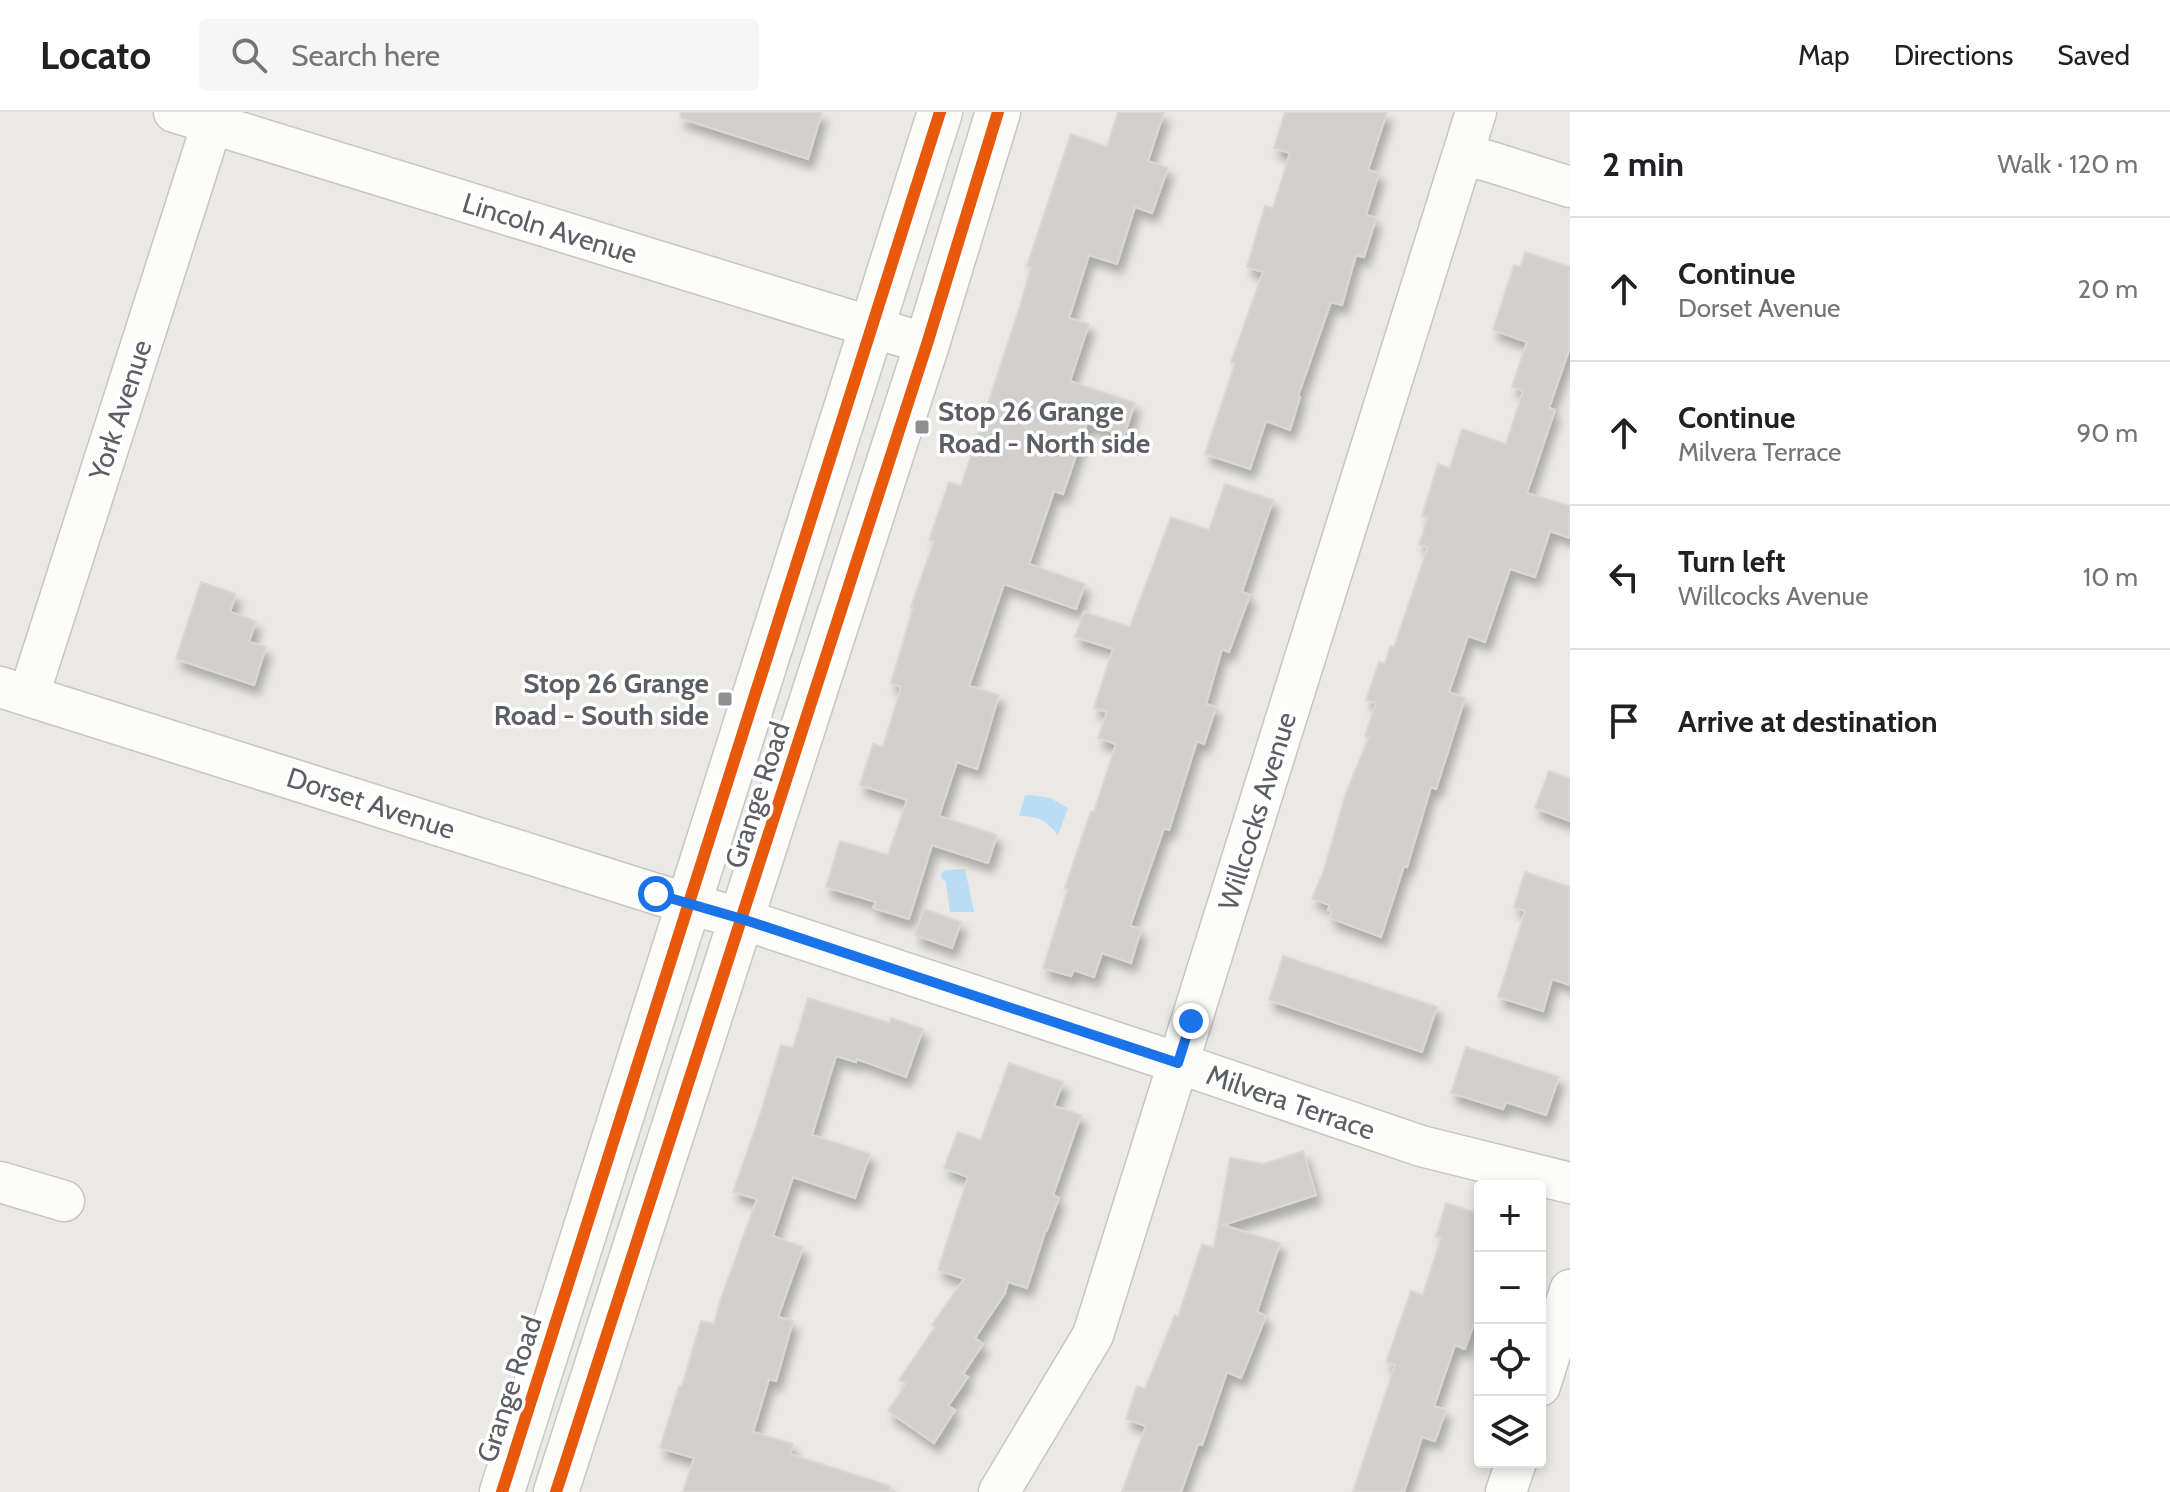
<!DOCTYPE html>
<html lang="en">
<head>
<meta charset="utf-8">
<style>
	body { margin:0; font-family:Cabin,sans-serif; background:#f6f6f6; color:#202124 }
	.controls { position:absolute; right:24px; bottom:24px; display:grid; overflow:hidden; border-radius:8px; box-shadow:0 4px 12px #0003 }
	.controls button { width:72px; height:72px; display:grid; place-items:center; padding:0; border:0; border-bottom:2px solid #e0e0e0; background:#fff; color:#202124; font:40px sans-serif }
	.stop { position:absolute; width:24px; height:24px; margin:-18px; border:6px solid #1a73e8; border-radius:50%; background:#fff }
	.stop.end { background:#1a73e8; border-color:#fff; box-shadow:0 2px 8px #0008 }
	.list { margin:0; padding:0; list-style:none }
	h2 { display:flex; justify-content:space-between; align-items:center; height:104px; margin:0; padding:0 32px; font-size:34px }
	h2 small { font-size:26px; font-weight:400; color:#757577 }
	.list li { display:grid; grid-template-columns:52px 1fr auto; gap:24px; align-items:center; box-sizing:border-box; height:144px; padding:0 32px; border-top:2px solid #e0e0e0 }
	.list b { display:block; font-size:30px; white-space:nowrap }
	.list p { margin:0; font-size:26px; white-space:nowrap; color:#757577 }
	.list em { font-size:26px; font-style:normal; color:#757577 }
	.icon { flex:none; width:44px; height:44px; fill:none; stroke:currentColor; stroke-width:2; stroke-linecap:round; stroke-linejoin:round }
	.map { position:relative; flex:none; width:1570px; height:1380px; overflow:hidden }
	header { display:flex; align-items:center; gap:48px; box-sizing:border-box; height:112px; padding:0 40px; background:#fff; border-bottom:2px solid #e0e0e0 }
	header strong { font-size:38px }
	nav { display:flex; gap:44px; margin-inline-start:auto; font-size:28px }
	.search { width:560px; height:72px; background:#f6f6f6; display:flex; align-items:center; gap:20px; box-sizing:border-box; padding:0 28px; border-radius:8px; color:#757577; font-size:30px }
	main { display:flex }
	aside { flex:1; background:#fff }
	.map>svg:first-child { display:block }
	.water { fill:#b9def4 }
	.building { fill:#d1d0ce; stroke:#dad8d4; stroke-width:2; filter:url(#shadow) }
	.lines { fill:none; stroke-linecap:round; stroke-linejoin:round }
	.street-casing { stroke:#c6c6c6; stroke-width:43 }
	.secondary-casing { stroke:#c7c7c7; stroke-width:47 }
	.street { stroke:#fcfcfb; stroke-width:40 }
	.secondary { stroke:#fcfcfb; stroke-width:44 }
	.cycleway-casing { stroke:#fff; stroke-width:17 }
	.cycleway { stroke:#e8590c; stroke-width:12 }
	.route { stroke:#1a73e8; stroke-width:10 }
	.poi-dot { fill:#8d8f90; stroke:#fff; stroke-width:3 }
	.labels { text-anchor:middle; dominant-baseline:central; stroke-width:7; stroke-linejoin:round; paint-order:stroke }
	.street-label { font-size:28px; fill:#5b5e63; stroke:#fff }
	.poi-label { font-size:28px; font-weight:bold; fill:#5b5e63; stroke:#fff; text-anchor:start }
</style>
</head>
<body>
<header>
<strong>Locato</strong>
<div class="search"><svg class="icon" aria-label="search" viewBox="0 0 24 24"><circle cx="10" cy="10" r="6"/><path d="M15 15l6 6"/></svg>Search here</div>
<nav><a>Map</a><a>Directions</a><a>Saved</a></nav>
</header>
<main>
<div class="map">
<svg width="1570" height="1380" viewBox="0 0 1570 1380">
	<defs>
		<filter id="shadow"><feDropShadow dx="5" dy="9" stdDeviation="4" flood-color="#0004"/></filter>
	</defs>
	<rect width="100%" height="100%" fill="#eae9e5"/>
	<path class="water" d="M 1031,683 L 1050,686 L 1068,696 L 1058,723 C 1047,709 1037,703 1019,704 L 1025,684 Z
		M 965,757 L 974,800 L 950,800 L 946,770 L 941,765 L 942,760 L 947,758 Z"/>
	<path class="building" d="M 681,0 L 822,0 L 808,47 L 680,6 Z
		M 1118,0 L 1164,0 L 1148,49 L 1168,56 L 1152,101 L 1135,95 L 1117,152 L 1089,143 L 1069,206 L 1089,212 L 1070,269 L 1135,291 L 1124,324 L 1087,311 L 1063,382 L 1054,379 L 1029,452 L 1085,472 L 1076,497 L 1004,472 L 969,574 L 999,583 L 977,657 L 957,650 L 939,704 L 997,723 L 988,751 L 932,733 L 909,807 L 873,796 L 876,790 L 826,775 L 840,729 L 888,743 L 907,688 L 860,673 L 873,632 L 883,635 L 901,575 L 891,571 L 913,496 L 911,495 L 934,429 L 929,428 L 949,370 L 961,374 L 1020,194 L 1031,155 L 1027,154 L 1071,22 L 1107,35 Z
		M 1285,0 L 1387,0 L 1368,58 L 1379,61 L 1366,103 L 1376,106 L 1364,145 L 1356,143 L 1342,193 L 1331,190 L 1298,284 L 1300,285 L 1290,318 L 1266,309 L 1250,357 L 1205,342 L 1235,252 L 1231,250 L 1263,160 L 1247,155 L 1265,94 L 1273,96 L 1290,41 L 1274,36 Z
		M 1525,140 L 1570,155 L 1570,235 L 1549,296 L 1555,298 L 1527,381 L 1570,394 L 1570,426 L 1550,419 L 1535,465 L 1510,457 L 1485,530 L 1468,524 L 1449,580 L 1465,586 L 1436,677 L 1431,675 L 1407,755 L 1404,754 L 1381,825 L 1330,806 L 1332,799 L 1328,798 L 1330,793 L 1312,787 L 1324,758 L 1346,681 L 1369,625 L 1365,624 L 1376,591 L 1366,588 L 1379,550 L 1385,552 L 1390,534 L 1394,535 L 1428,435 L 1419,432 L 1428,406 L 1422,404 L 1438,352 L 1450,356 L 1462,317 L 1506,332 L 1523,279 L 1512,275 L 1527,230 L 1493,218 L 1514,153 L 1521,155 Z
		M 1225,372 L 1273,388 L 1242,480 L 1250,483 L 1229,540 L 1222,537 L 1206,592 L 1216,595 L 1204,632 L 1197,629 L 1169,718 L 1164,716 L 1130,814 L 1141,817 L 1131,851 L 1102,841 L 1094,865 L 1074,858 L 1071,864 L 1043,856 L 1068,777 L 1065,776 L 1091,699 L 1094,700 L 1116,632 L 1098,626 L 1107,600 L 1094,596 L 1113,537 L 1075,525 L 1084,500 L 1130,515 L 1171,405 L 1209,418 Z
		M 201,470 L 236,482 L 230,500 L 256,509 L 249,530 L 266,535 L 254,573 L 176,547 Z
		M 1549,659 L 1570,667 L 1570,709 L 1535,696 Z
		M 1525,760 L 1570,775 L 1570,873 L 1552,867 L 1543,899 L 1498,885 L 1525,799 L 1514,795 Z
		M 924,797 L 961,810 L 952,836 L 915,823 Z
		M 1283,844 L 1437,895 L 1422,940 L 1269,888 Z
		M 808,886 L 890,911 L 891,906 L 923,917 L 906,965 L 857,947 L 856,950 L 836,944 L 812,1023 L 870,1042 L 855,1086 L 793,1065 L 773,1124 L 803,1135 L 778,1205 L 793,1209 L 776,1269 L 769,1267 L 753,1320 L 793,1332 L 790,1342 L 890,1374 L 889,1380 L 683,1380 L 694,1346 L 660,1336 L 679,1274 L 682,1274 L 701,1209 L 714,1212 L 720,1189 L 757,1087 L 733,1080 L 761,1000 L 781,933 L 793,936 Z
		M 1466,935 L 1559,965 L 1546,1003 L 1506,990 L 1503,997 L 1451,981 Z
		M 1009,951 L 1063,970 L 1054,994 L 1081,1003 L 1053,1083 L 1059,1086 L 1047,1118 L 1046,1117 L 1027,1176 L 1008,1170 L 1005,1181 L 975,1226 L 983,1232 L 963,1262 L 968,1265 L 948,1294 L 955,1298 L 934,1331 L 888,1299 L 906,1272 L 899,1268 L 935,1215 L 932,1213 L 964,1167 L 938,1158 L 968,1065 L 944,1056 L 958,1020 L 981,1028 Z
		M 1303,1039 L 1316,1083 L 1223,1113 L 1280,1131 L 1257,1200 L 1266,1204 L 1241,1266 L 1227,1260 L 1202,1333 L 1198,1332 L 1181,1380 L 1122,1380 L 1146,1314 L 1126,1307 L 1137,1274 L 1145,1277 L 1175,1203 L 1178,1205 L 1202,1132 L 1214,1136 L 1230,1046 L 1264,1052 Z
		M 1446,1091 L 1480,1102 L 1480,1194 L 1465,1237 L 1455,1233 L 1434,1294 L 1446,1298 L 1435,1329 L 1422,1325 L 1404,1380 L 1353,1380 L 1395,1253 L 1386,1250 L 1411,1179 L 1423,1183 L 1441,1126 L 1436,1124 Z"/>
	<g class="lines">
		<defs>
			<path id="street" d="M 174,0 L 927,232
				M 1463,43 L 1488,49 L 1570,75
				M 0,575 L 656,782 L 742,807 L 1178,951 L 1421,1034 L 1570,1071
				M 29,583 L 212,12
				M 0,1070 L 64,1089
				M 1540,1274 L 1570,1178
				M 999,1380 L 1093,1223 L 1476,0
				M 1506,1380 L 1516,1350"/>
			<path id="secondary" d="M 502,1380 L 940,0
				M 556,1380 L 927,232 L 998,0"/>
		</defs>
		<use href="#street" class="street-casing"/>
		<use href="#secondary" class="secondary-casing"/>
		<use href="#street" class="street"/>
		<use href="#secondary" class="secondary"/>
		<defs>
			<path id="cycleway" d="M 502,1380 L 940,0
				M 556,1380 L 927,232 L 998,0"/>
		</defs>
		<use href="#cycleway" class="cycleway-casing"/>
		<use href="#cycleway" class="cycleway"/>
	</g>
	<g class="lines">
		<path class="route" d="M 656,782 L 742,807 L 1178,951 L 1191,909"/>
	</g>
	<g class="poi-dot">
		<rect x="914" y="307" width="16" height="16" rx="4"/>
		<rect x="717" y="579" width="16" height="16" rx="4"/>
	</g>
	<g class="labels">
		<g class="street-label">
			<text transform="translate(550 116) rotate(17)">Lincoln Avenue</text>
			<text transform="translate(120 298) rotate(-72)">York Avenue</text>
			<text transform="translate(757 683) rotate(-72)">Grange Road</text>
			<text transform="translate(371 691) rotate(18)">Dorset Avenue</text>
			<text transform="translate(1257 699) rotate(-73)">Willcocks Avenue</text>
			<text transform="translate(1291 990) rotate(19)">Milvera Terrace</text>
			<text transform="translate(509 1277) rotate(-72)">Grange Road</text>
		</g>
		<g class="poi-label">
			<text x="938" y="299">Stop 26 Grange<tspan x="938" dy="32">Road - North side</tspan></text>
			<text x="709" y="571" text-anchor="end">Stop 26 Grange<tspan x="709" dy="32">Road - South side</tspan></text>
		</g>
	</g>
</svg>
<div class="controls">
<button>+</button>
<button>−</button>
<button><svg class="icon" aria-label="locate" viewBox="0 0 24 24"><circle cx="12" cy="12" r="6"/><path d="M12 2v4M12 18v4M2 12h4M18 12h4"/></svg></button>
<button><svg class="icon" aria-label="layers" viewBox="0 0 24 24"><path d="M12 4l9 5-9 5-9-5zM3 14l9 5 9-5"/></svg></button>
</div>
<div class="stop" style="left:656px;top:782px"></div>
<div class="stop end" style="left:1191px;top:909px"></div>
</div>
<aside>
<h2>2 min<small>Walk · 120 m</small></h2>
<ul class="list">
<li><svg class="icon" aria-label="ahead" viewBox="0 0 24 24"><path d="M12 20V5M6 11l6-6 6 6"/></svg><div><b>Continue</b><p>Dorset Avenue</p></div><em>20 m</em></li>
<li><svg class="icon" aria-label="ahead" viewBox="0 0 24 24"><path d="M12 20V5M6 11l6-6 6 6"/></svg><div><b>Continue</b><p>Milvera Terrace</p></div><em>90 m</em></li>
<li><svg class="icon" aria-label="left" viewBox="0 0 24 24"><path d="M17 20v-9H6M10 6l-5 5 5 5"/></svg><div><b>Turn left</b><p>Willcocks Avenue</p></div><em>10 m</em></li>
<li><svg class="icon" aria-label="arrive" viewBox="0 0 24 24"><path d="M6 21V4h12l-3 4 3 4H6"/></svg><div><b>Arrive at destination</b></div></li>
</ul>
</aside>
</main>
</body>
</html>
